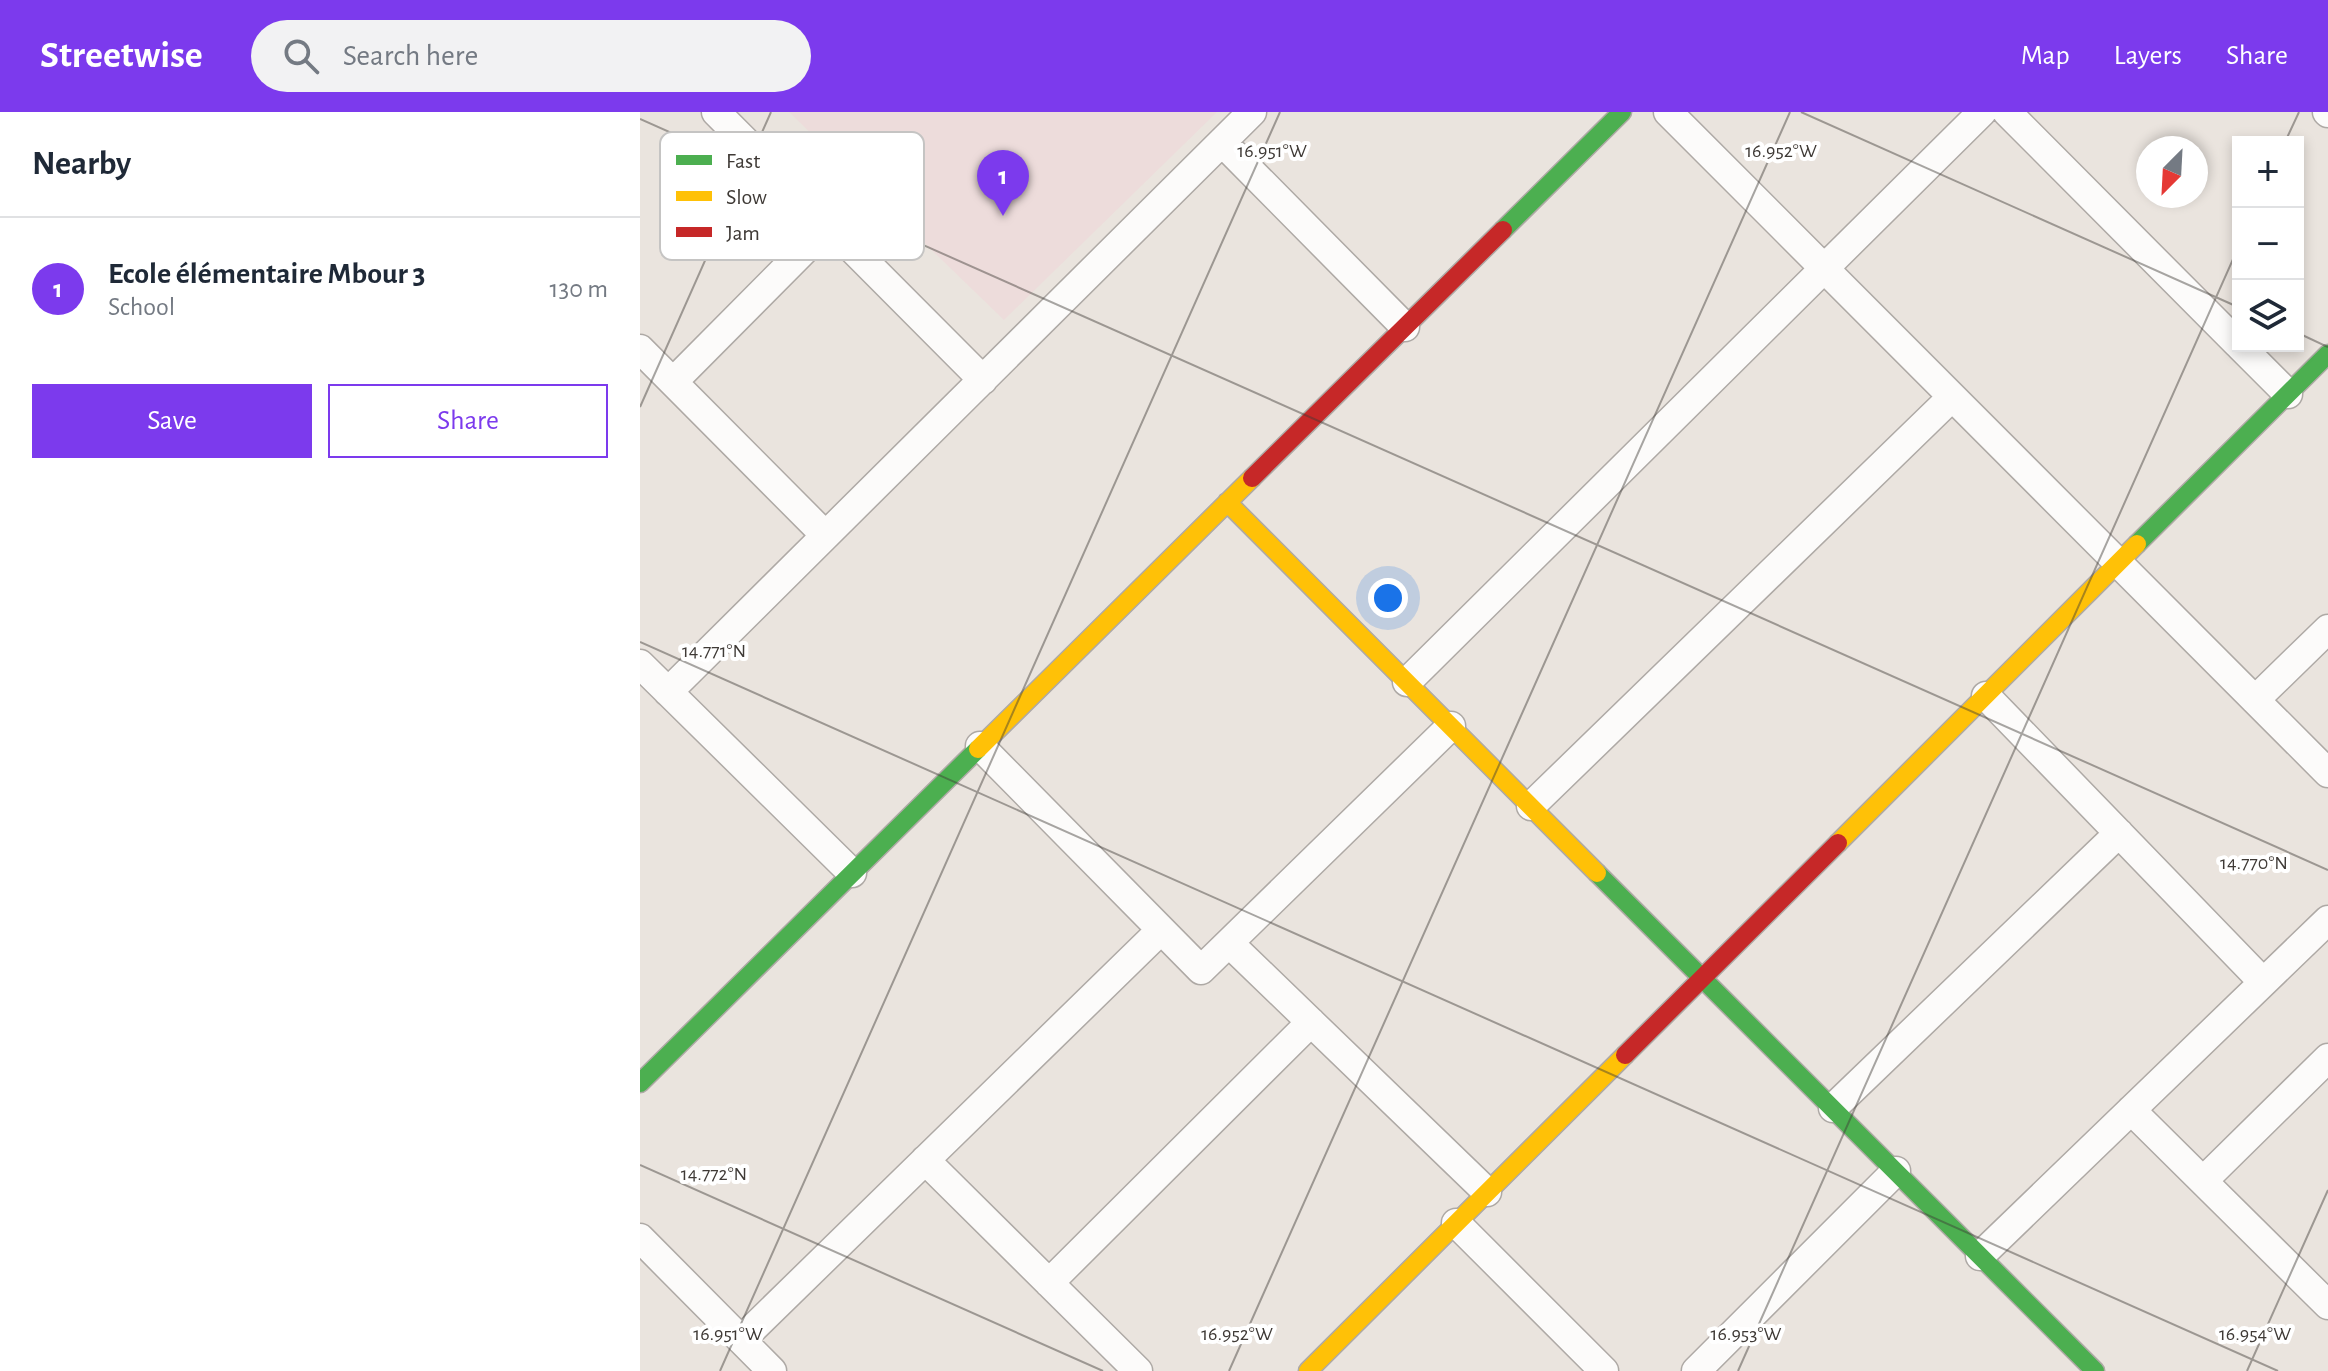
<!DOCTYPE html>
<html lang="en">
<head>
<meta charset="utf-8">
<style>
	body { margin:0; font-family:"Alegreya Sans",sans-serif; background:#f2f2f3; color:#1f2937 }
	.controls { position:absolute; right:24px; top:24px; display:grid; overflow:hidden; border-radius:0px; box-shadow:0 4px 12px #0003 }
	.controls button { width:72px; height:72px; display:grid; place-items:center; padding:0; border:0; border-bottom:2px solid #e0e1e3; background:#fff; color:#1f2937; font:40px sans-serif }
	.compass { position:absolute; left:1496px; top:24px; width:72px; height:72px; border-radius:50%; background:#fff; box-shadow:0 4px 12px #0003; rotate:204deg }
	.you { position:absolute; left:748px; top:486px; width:28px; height:28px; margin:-20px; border:6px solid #fff; border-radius:50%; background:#1a73e8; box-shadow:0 0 0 12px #1a73e833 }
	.badge { display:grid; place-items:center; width:52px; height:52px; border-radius:50%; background:#7c3aed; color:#fff; font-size:26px; font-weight:700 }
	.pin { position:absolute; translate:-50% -66px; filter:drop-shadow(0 2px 4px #0008) }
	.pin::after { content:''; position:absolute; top:42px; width:28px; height:24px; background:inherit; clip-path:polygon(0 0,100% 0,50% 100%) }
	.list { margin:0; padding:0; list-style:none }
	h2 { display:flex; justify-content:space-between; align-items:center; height:104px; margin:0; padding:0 32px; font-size:34px }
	h2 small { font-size:26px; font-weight:400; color:#747a83 }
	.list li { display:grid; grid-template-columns:52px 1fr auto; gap:24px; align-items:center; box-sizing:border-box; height:144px; padding:0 32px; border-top:2px solid #e0e1e3 }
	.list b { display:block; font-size:30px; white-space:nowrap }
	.list p { margin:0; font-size:26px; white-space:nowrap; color:#747a83 }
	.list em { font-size:26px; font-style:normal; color:#747a83 }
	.actions { display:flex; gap:16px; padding:24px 32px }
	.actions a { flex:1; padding:18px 0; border:2px solid #7c3aed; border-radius:0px; text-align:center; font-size:28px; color:#7c3aed }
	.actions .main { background:#7c3aed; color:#fff }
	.icon { flex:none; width:44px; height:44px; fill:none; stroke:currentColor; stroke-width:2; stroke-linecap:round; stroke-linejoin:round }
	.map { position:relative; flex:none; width:1688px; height:1259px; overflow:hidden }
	header { display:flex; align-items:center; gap:48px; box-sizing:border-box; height:112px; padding:0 40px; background:#7c3aed; color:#fff }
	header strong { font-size:38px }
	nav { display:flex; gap:44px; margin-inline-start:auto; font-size:28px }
	.search { width:560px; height:72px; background:#f2f2f3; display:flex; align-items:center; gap:20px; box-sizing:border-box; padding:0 28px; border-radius:44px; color:#747a83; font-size:30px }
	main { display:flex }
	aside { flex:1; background:#fff }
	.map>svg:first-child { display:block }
	.education { fill:#eddcdb }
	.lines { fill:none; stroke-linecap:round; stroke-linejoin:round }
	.street-casing { stroke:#aea9a5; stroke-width:31 }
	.fast-casing { stroke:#aea9a5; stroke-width:21 }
	.slow-casing { stroke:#aea9a5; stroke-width:21 }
	.jam-casing { stroke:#aea9a5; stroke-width:21 }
	.street { stroke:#fcfbfa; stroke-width:28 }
	.fast { stroke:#4caf50; stroke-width:18 }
	.slow { stroke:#ffc107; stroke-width:18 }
	.jam { stroke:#c62828; stroke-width:18 }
	.ticks { fill:none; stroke:#3f3a36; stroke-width:2; stroke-opacity:0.45 }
	.key { fill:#fff; stroke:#c5c4c3; stroke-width:2 }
	.key-label { font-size:22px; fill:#3f3a36 }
	.ticks-label { font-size:20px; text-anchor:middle; fill:#3f3a36; stroke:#fff; stroke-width:8; stroke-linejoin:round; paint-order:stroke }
</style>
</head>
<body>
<header>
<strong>Streetwise</strong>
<div class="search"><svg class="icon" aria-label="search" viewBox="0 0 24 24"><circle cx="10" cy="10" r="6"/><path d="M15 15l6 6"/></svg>Search here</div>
<nav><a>Map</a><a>Layers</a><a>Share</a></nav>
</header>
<main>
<aside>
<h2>Nearby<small></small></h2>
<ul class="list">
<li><span class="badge">1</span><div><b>Ecole élémentaire Mbour 3</b><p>School</p></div><em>130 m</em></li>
</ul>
<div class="actions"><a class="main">Save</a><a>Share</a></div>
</aside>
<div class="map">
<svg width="1688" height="1259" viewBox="0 0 1688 1259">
	<rect width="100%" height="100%" fill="#eae4de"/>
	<path class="education" d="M 149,0 L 577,0 L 364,208 Z"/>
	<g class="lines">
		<defs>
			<path id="street" d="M 76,0 L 343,268
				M 1028,0 L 1688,661
				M 1367,0 L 1598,232
				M 1687,0 L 1688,1
				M 582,30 L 765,215
				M 1600,234 L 1648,282
				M 0,237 L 185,423
				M 33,270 L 189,113
				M 0,552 L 212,761
				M 767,570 L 1342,0
				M 28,580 L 612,0
				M 1346,584 L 1623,870
				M 1615,588 L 1688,517
				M 340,634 L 561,858 L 811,614
				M 891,694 L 1312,285
				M 589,831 L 847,1080
				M 1193,996 L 1479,721
				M 1491,998 L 1688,1193
				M 285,1048 L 498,1259
				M 1563,1069 L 1688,946
				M 816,1111 L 964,1259
				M 0,1126 L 132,1259
				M 1340,1144 L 1688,808
				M 409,1171 L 671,910
				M 101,1228 L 521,818
				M 1056,1259 L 1256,1059"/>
			<path id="fast" d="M 863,118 L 982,0
				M 1497,432 L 1688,242
				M 957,761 L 1455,1259
				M 0,971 L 338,637"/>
			<path id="slow" d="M 587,390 L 957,761
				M 338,637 L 612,366
				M 1198,731 L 1497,432
				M 668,1259 L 985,943"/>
			<path id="jam" d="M 612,366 L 863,118
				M 985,943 L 1198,731"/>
		</defs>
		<use href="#street" class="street-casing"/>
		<use href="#fast" class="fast-casing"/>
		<use href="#slow" class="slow-casing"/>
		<use href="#jam" class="jam-casing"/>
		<use href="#street" class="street"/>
		<use href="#fast" class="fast"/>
		<use href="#slow" class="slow"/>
		<use href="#jam" class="jam"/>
	</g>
	<path class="ticks" d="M 1161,0 L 1598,195M 0,7 L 1688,758M 1645,30 L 1659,0M 1658,221 L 1688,235M 0,295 L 131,0M 0,530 L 1638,1259M 0,1053 L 463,1259M 80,1259 L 640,0M 589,1259 L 1150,0M 1098,1259 L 1598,136M 1607,1259 L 1688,1078"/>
	<rect x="20" y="20" width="264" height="128" rx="12" class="key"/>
	<rect x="36" y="43" width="36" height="10" fill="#4caf50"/>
	<rect x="36" y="79" width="36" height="10" fill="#ffc107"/>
	<rect x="36" y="115" width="36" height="10" fill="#c62828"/>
	<g class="key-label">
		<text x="86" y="56">Fast</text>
		<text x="86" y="92">Slow</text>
		<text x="86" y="128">Jam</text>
	</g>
	<g class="ticks-label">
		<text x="632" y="45">16.951°W</text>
		<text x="1141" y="45">16.952°W</text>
		<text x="74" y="545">14.771°N</text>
		<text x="1614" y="757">14.770°N</text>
		<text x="74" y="1068">14.772°N</text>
		<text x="88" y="1228">16.951°W</text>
		<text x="597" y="1228">16.952°W</text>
		<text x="1106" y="1228">16.953°W</text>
		<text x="1615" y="1228">16.954°W</text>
	</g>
</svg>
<div class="controls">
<button>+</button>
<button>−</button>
<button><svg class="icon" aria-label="layers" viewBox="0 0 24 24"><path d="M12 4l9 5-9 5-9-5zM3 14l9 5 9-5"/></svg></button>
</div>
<svg class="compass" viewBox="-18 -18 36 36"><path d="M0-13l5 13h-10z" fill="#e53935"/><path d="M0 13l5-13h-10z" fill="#747a83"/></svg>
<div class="you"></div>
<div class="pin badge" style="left:363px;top:104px">1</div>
</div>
</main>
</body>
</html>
